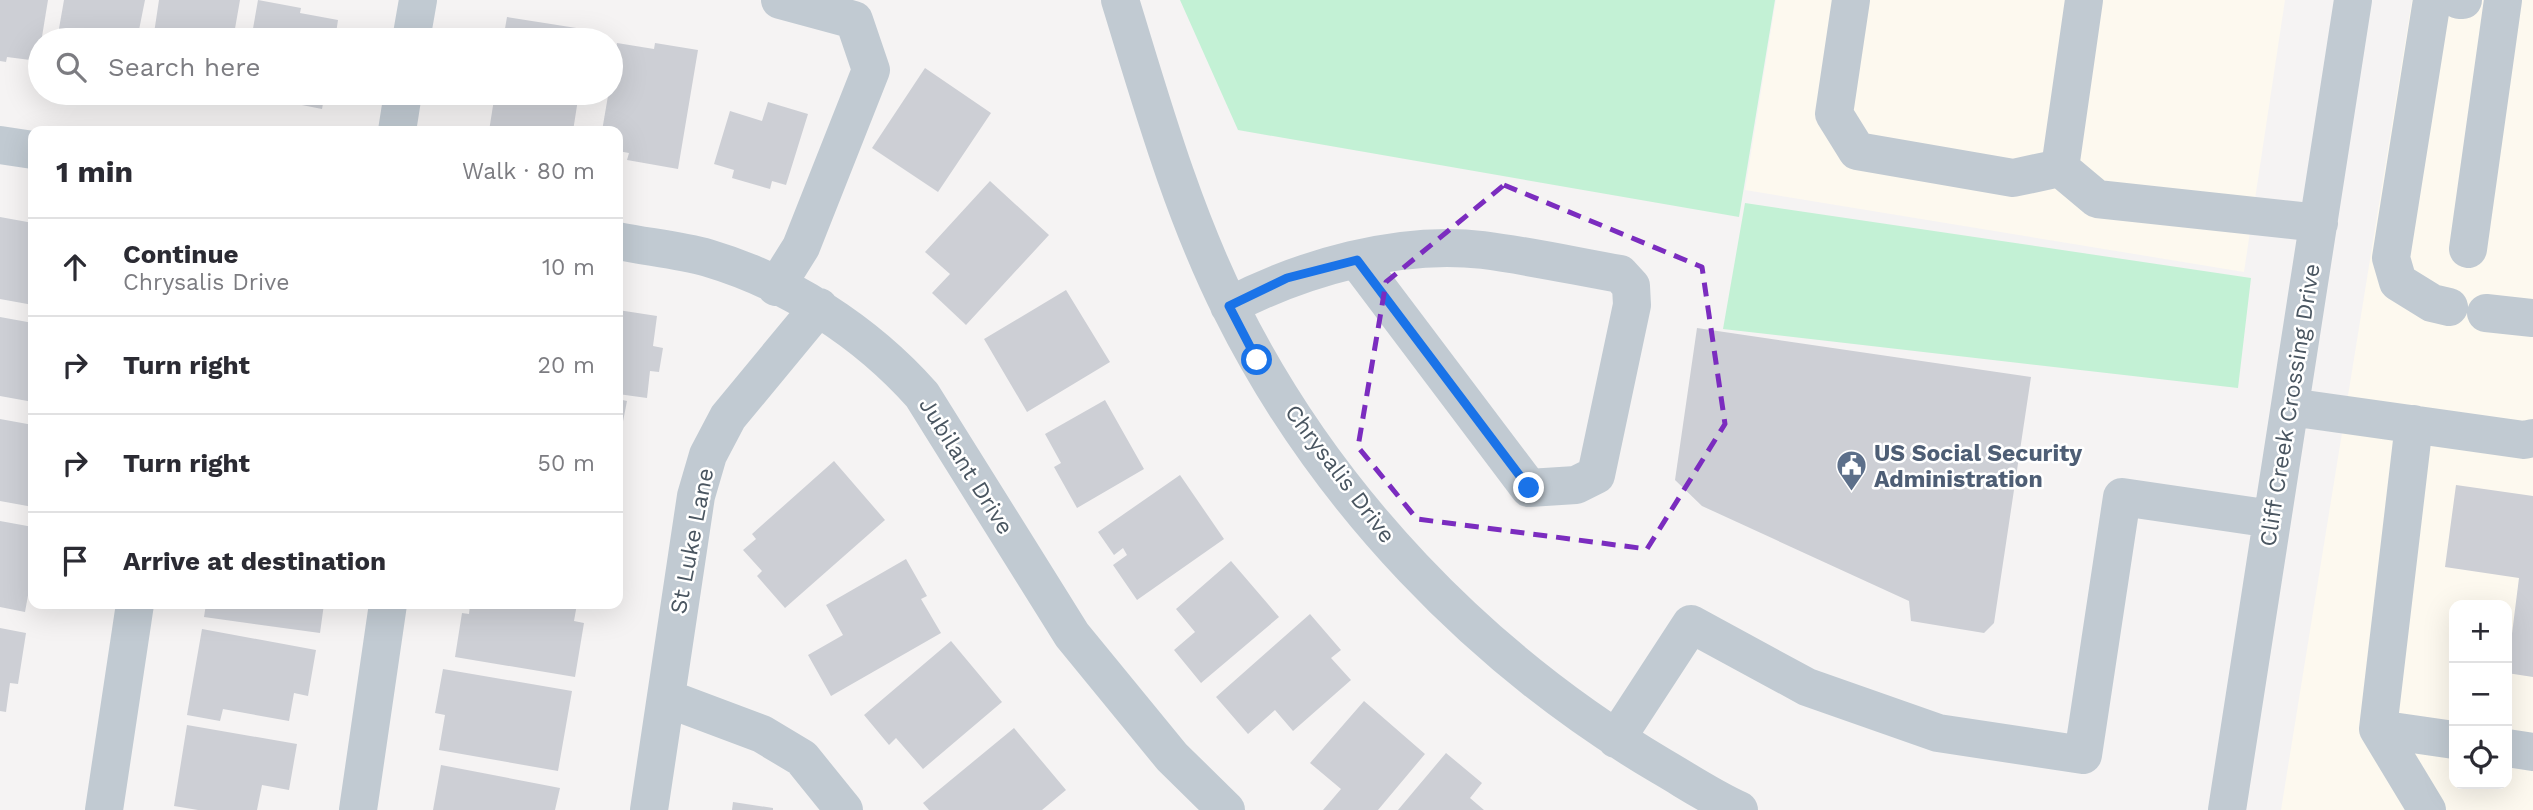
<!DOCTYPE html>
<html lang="en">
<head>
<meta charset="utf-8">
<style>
	body { margin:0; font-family:"Work Sans",sans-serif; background:#f7f7f7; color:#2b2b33 }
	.controls { position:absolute; right:21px; bottom:21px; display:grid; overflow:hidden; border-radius:14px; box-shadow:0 7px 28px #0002 }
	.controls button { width:63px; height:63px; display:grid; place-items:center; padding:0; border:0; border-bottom:2px solid #e1e1e2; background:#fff; color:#2b2b33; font:35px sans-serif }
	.stop { position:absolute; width:21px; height:21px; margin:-16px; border:5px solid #1a73e8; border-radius:50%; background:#fff }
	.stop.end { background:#1a73e8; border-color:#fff; box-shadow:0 2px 7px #0008 }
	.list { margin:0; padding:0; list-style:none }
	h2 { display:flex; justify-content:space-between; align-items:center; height:91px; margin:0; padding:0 28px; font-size:30px }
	h2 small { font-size:23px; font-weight:400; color:#7c7c81 }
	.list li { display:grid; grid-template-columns:46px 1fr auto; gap:21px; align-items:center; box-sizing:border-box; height:98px; padding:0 28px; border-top:2px solid #e1e1e2 }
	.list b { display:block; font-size:26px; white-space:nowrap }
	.list p { margin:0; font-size:23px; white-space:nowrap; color:#7c7c81 }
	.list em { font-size:23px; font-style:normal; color:#7c7c81 }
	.icon { flex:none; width:38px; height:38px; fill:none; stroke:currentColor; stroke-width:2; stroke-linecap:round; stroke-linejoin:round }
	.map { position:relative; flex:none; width:2533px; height:810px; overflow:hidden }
	.search { position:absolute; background:#fff; box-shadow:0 7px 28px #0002; left:28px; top:28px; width:595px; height:77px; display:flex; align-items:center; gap:18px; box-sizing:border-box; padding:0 24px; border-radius:38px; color:#7c7c81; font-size:26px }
	.panel { position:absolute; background:#fff; box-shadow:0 7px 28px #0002; left:28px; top:126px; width:595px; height:483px; border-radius:14px }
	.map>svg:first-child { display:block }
	.commercial { fill:#fdf9ef; fill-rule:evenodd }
	.green { fill:#c3f1d5 }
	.building { fill:#cdcfd5 }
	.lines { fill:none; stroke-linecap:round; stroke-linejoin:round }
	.minor { stroke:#c1cad2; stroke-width:38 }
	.route { stroke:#1a73e8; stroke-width:9 }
	.marked { fill:none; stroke:#7b2cbf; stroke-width:5; stroke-dasharray:14 9; stroke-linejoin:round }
	.labels { text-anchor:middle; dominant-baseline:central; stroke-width:5; stroke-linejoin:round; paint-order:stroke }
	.street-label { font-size:23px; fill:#4a5661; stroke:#fff }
	.service-label { font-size:23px; font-weight:bold; fill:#4e5e75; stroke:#fff; text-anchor:start }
</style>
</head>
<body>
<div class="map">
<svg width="2533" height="810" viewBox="0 0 2533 810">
	<rect width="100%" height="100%" fill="#f5f3f3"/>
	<path class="commercial" d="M 1776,0 L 2285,0 L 2244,272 L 1745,190 Z
		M 2412,0 L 2533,0 L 2533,810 L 2281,810 ZM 2454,605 L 2507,605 L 2507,784 L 2454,784 Z"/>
	<path class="green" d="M 1180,0 L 1775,0 L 1739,217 L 1238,130 Z
		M 1745,203 L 2251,278 L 2238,388 L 1723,329 Z"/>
	<path class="building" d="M 0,0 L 48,0 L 38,61 L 7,57 L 6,62 L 0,61 Z
		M 64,0 L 145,0 L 137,40 L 57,40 Z
		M 159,0 L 240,0 L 233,40 L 153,40 Z
		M 258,0 L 301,8 L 300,13 L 338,20 L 335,40 L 251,40 Z
		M 507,17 L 589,30 L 587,40 L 503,40 Z
		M 617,43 L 654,49 L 655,43 L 698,50 L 678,169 L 627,160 L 629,153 L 618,151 L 618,131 L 602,131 Z
		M 925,68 L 991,113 L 938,192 L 872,148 Z
		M 241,93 L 325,93 L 322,109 Z
		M 495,93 L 579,93 L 573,131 L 489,131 Z
		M 768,102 L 808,114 L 786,185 L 772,181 L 770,189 L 732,178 L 734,170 L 714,164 L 730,111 L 762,121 Z
		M 990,181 L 1049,235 L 966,325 L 932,293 L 950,274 L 925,252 Z
		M 0,217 L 33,223 L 33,305 L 0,299 Z
		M 1066,290 L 1110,362 L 1027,412 L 984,339 Z
		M 618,310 L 657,316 L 653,346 L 663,348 L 659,372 L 650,371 L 647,398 L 618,394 Z
		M 0,317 L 33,323 L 33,402 L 0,396 Z
		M 1697,328 L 2031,377 L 1994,623 L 1984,633 L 1911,621 L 1909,601 L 1702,506 L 1675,480 Z
		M 618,399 L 627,401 L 619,442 L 618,441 Z
		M 1105,400 L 1144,469 L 1077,508 L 1054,467 L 1061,463 L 1045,434 Z
		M 0,419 L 33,425 L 33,507 L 0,501 Z
		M 834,461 L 885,520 L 785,608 L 757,576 L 762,571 L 743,550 L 756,539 L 752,534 Z
		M 1180,475 L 1224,539 L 1137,600 L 1113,565 L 1127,555 L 1123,548 L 1114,555 L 1098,532 Z
		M 2456,485 L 2533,496 L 2533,677 L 2507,673 L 2519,578 L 2445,567 Z
		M 0,521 L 33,527 L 33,568 L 25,612 L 0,607 Z
		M 906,559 L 927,596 L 921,599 L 941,633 L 831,696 L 808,655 L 843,635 L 826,605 Z
		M 1231,561 L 1279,617 L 1201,683 L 1174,650 L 1195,632 L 1176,609 Z
		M 206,604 L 324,604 L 320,633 L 204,617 Z
		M 470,604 L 577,604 L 574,621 L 584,623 L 575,677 L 455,657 L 462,613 L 469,614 Z
		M 1310,614 L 1341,650 L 1331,658 L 1351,680 L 1293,731 L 1275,710 L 1248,734 L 1216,697 Z
		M 0,628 L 26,633 L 18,684 L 10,683 L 6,712 L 0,711 Z
		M 202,629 L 316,650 L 308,696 L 294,693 L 289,721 L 223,709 L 220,721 L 187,715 Z
		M 951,641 L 1002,702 L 923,769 L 896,738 L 889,745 L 864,715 Z
		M 443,669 L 572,691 L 558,771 L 439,750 L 445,715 L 435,713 Z
		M 1364,701 L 1425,754 L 1378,810 L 1323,810 L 1341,789 L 1310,763 Z
		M 187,725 L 297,744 L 289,790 L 262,785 L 257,810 L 198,810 L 174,806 Z
		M 1014,728 L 1066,790 L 1042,810 L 929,810 L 923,803 Z
		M 1446,753 L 1482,783 L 1470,798 L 1484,810 L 1398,810 Z
		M 441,765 L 560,788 L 555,810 L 433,810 Z
		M 733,802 L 773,808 L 773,810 L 732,810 Z"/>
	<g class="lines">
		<path class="minor" d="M 1120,0 C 1152,104 1182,211 1231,309 C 1325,498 1480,659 1661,766 C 1687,781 1712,798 1739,810
			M 1851,0 L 1834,114 L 1857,151 L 2013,178 L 2060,168
			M 2084,0 L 2060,168 L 2097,199 L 2319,223
			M 2432,0 L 2391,258 L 2398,282 L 2432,303 L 2449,307
			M 2459,0 L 2463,0
			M 411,40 L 418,0
			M 397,131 L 403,93
			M 0,145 L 33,150
			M 618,241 C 647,247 679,250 708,258 C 789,282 866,332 922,395 L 1072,635 L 1172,757 L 1226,810
			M 2468,249 L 2503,0
			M 776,287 L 801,247 L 871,70 L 854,20 L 780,0
			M 1229,306 C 1302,268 1399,240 1483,250 C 1529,256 1575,266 1620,274 L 1631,286 L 1632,305 L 1596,475 L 1576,485 L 1529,488 L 1357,260
			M 2486,313 L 2533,318
			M 2290,407 L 2524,440 L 2533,438
			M 2414,424 L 2378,729 L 2427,810
			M 666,698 L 762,734 L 802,758 L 844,810
			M 2378,729 L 2454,740
			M 1616,739 L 1691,624 L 1807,687 L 1938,733 L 2083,755 L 2122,497 L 2272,519
			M 2507,748 L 2533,752
			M 104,810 L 135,604
			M 358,810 L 388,604
			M 649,810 L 696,496 L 708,455 L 728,417 L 819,307
			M 2227,810 L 2353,0"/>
	</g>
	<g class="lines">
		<path class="route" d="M 1257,360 L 1229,306 L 1287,278 L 1357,260 L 1529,488"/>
	</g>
	<path class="marked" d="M 1504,185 L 1702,267 L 1725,424 L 1647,549 L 1417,519 L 1358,447 L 1386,282 Z"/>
	<defs>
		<symbol id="civic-pin" viewBox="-11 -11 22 30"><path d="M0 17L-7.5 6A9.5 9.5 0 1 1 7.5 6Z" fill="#5c6f8a" stroke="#fff"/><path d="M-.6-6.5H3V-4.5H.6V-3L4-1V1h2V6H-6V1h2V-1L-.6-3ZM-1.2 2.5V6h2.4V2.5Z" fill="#fff"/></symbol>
	</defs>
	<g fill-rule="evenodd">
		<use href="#civic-pin" x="1834" y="448" width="35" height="47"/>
	</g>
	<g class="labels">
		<g class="street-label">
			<text transform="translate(2290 405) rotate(-81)">Cliff Creek Crossing Drive</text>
			<text transform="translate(966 466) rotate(58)">Jubilant Drive</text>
			<text transform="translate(1340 474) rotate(53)">Chrysalis Drive</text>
			<text transform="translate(692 541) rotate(-79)">St Luke Lane</text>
		</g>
		<g class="service-label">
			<text x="1874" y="453">US Social Security<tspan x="1874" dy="26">Administration</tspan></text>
		</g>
	</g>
</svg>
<div class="controls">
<button>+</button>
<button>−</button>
<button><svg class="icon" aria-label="locate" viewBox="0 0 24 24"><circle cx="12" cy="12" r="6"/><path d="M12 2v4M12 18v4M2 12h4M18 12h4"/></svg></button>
</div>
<div class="stop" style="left:1257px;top:360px"></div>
<div class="stop end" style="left:1529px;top:488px"></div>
<div class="search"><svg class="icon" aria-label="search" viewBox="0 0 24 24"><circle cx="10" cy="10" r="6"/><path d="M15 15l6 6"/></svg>Search here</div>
<section class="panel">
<h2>1 min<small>Walk · 80 m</small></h2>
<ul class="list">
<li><svg class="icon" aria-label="ahead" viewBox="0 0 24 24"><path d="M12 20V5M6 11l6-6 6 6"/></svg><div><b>Continue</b><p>Chrysalis Drive</p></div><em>10 m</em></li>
<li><svg class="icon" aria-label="right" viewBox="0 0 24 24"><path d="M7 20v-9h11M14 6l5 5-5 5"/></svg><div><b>Turn right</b></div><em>20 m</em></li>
<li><svg class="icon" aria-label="right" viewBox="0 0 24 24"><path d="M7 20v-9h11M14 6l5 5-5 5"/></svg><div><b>Turn right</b></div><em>50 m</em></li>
<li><svg class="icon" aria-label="arrive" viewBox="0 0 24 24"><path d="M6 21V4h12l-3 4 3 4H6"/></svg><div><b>Arrive at destination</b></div></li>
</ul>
</section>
</div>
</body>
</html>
